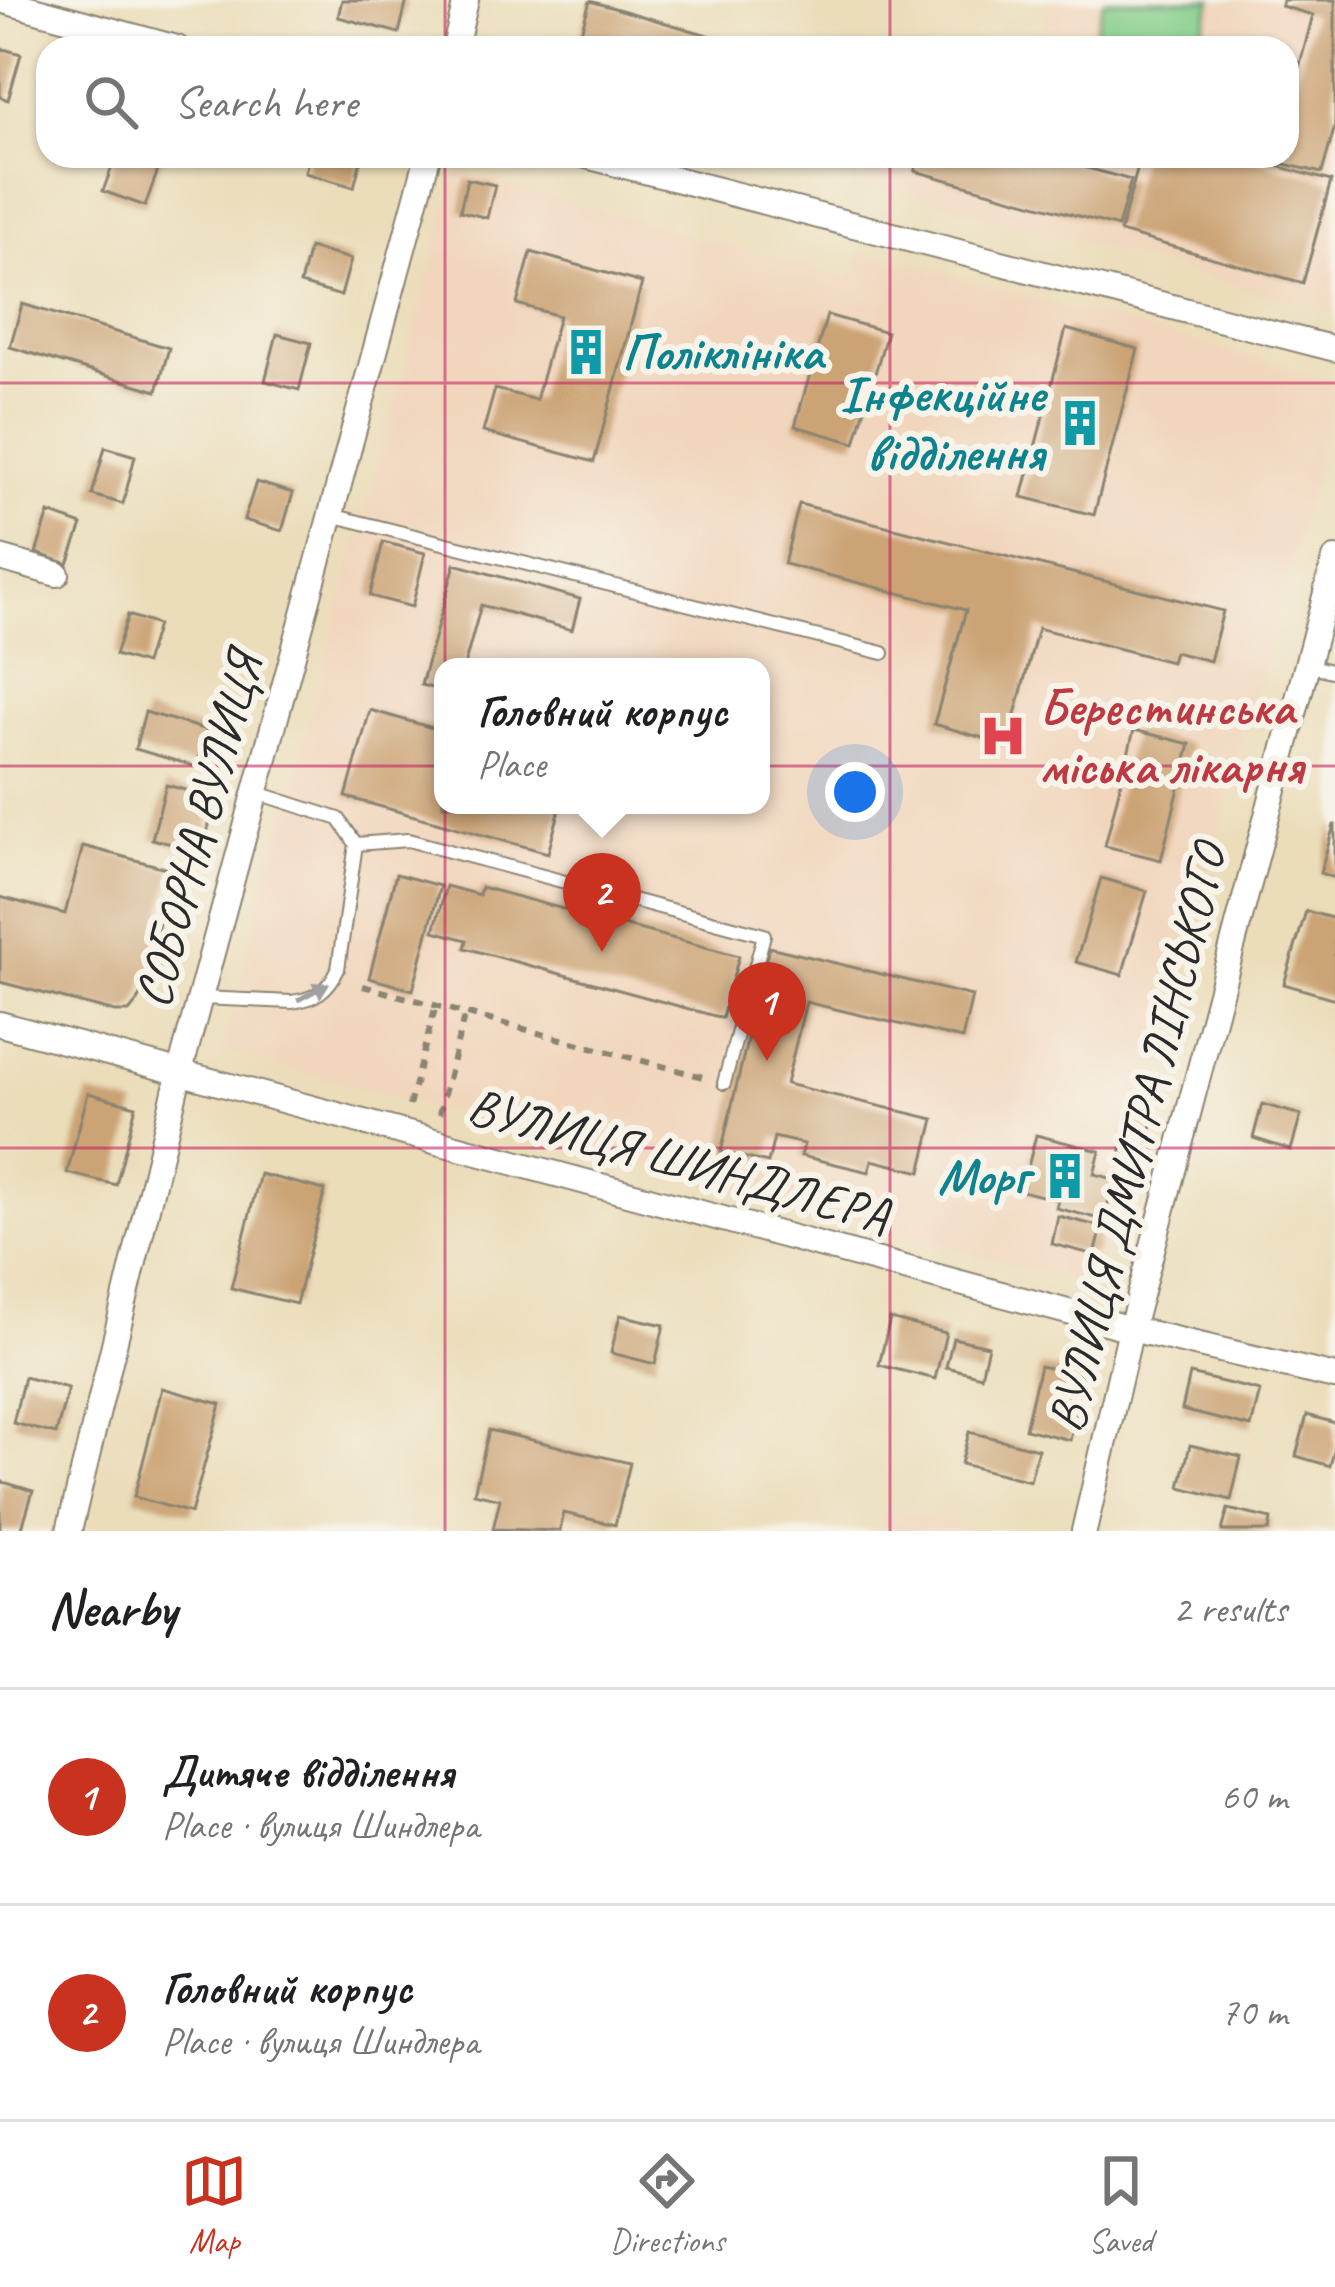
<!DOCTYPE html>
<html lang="en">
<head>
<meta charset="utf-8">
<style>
	body { margin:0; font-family:Caveat,sans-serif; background:#f2f2f2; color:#202124 }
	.you { position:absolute; left:855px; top:792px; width:42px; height:42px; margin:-30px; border:9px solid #fff; border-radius:50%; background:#1a73e8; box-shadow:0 0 0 18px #1a73e833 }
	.badge { display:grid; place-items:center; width:78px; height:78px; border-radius:50%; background:#c8321e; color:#fff; font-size:39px; font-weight:700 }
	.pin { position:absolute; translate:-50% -99px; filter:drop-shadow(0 3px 6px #0008) }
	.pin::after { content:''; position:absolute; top:63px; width:42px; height:36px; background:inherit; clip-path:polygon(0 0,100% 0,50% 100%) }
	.popup { position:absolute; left:434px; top:658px; width:336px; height:156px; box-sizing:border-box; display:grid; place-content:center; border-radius:24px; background:#fff; filter:drop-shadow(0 3px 9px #0005); font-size:39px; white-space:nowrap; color:#757577 }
	.popup b { font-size:45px; color:#202124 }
	.popup::after { content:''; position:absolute; left:50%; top:100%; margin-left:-24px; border:24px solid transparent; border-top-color:#fff }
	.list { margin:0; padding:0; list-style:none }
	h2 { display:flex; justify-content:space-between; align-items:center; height:156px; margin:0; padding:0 48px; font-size:51px }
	h2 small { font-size:39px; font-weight:400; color:#757577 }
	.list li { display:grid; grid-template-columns:78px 1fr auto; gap:36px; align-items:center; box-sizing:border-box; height:216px; padding:0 48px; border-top:3px solid #e0e0e0 }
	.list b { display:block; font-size:45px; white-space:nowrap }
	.list p { margin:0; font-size:39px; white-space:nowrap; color:#757577 }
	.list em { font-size:39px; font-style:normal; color:#757577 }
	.icon { flex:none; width:66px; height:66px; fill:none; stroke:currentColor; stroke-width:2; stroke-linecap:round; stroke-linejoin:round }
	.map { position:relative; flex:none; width:1335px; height:1531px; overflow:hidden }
	.search { position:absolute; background:#fff; box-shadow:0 3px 9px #0004; left:36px; right:36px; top:36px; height:132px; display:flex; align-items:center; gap:30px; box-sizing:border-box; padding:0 42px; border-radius:36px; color:#757577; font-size:45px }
	.sheet { height:588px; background:#fff }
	nav { display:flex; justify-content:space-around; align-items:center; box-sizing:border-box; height:168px; border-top:3px solid #e0e0e0; background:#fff; font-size:33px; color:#757577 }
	nav a { display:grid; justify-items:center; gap:6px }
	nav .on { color:#c8321e }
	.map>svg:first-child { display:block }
	.built { fill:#f1d5bc; fill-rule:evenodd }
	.green { fill:#83ce8b; stroke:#577c5b; stroke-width:3 }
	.building { fill:#cba375 }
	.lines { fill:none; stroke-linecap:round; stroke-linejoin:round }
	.lane-casing { stroke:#8b8472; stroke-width:16 }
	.street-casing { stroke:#8b8472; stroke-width:28 }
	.path { stroke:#8b8472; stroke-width:6; stroke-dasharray:9 9; stroke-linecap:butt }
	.lane { stroke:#fff; stroke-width:12 }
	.street { stroke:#fff; stroke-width:24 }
	.oneway { fill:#a0a0a0 }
	.grid { fill:none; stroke:#c2185b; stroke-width:3; stroke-opacity:0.55 }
	.labels { text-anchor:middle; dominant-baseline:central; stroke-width:12; stroke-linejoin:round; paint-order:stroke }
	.culture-label { font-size:51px; font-weight:bold; fill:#0d838f; stroke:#f7f3e8; text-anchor:end }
	.health-label { font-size:51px; font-weight:bold; fill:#be3a42; stroke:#f7f3e8; text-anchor:start }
	.street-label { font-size:51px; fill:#2b2b2b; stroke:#f7f3e8 }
</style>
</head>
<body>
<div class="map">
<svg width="1335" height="1531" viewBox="0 0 1335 1531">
	<rect width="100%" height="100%" fill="#f7f3e8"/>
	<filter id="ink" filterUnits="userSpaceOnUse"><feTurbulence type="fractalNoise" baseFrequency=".00833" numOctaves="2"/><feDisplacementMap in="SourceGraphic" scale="24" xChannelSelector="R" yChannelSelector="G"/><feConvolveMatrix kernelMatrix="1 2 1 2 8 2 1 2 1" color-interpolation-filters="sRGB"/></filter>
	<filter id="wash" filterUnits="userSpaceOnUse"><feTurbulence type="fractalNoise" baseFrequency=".004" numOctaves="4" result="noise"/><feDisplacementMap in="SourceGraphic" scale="48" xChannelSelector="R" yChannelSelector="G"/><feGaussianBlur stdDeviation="2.7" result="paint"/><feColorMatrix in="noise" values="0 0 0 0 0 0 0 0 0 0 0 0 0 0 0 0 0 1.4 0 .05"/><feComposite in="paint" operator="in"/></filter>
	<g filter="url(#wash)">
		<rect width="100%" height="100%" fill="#ebddba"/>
		<path class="built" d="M 1051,0 L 1335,0 L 1335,313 L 865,182 L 872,156 L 1287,156 L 1287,48 L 1038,48 Z
			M 457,171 L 851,279 L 860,251 L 1335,380 L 1335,398 L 1146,1101 L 1132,1098 L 1116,1155 L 1130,1160 L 1096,1287 L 221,1050 ZM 443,667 L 761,667 L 761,805 L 443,805 Z
			M 885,1508 L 980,1531 L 879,1531 Z"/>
		<path class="green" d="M 1104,0 L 1212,0 L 1198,48 L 1091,48 Z"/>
		<g id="blocks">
			<path class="building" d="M 342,0 L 407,0 L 399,33 L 338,17 Z
				M 1283,0 L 1335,0 L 1335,126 L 1322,173 L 1256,157 L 1287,156 L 1287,113 L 1313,15 L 1281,6 Z
				M 590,1 L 749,47 L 749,48 L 576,48 Z
				M 0,48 L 21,54 L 8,100 L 0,97 Z
				M 116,156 L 154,156 L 162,159 L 145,206 L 103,191 Z
				M 309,156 L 362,156 L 354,187 L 305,173 Z
				M 919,156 L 1044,156 L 1131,180 L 1118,227 L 915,171 Z
				M 1141,156 L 1242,156 L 1331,181 L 1303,283 L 1120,232 Z
				M 467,179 L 495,185 L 487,218 L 460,211 Z
				M 309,248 L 351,259 L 341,296 L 300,284 Z
				M 531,252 L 642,283 L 594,462 L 483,432 L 495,389 L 536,400 L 559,316 L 517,304 Z
				M 22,304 L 169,348 L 157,391 L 10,347 Z
				M 827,315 L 887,332 L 855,443 L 795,426 Z
				M 1066,329 L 1138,349 L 1094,515 L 1022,497 Z
				M 277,334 L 311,343 L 299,390 L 265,381 Z
				M 105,447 L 135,456 L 123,504 L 92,495 Z
				M 256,482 L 293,493 L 282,531 L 244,520 Z
				M 799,504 L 1223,611 L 1210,661 L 1174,652 L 1171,662 L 1038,628 L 1007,745 L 934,724 L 966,610 L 784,564 Z
				M 49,513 L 82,525 L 68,564 L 36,553 Z
				M 383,542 L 425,553 L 412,607 L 370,596 Z
				M 455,564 L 580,599 L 572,630 L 481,605 L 464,667 L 443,667 L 443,691 L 421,685 Z
				M 128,615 L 157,625 L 145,664 L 115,655 Z
				M 370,710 L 443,731 L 443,805 L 561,805 L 548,853 L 346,797 Z
				M 145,712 L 207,730 L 197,767 L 135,749 Z
				M 1134,730 L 1190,744 L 1161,860 L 1105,846 Z
				M 166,785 L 216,798 L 202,852 L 152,839 Z
				M 1334,825 L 1335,825 L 1335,878 L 1320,873 Z
				M 83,846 L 173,870 L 156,935 L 167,938 L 159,970 L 149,968 L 138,1001 L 129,1012 L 115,1012 L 0,982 L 0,897 L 65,914 Z
				M 396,874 L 440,886 L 413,990 L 369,978 Z
				M 1101,878 L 1147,891 L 1122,975 L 1076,962 Z
				M 446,886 L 479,895 L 481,887 L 739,956 L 722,1018 L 465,948 L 467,940 L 434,931 Z
				M 1306,911 L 1335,919 L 1335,999 L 1284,984 Z
				M 769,947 L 972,996 L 962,1039 L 806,1002 L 786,1084 L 934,1119 L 921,1172 L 872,1160 L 869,1172 L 801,1156 L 804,1144 L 774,1137 L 768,1163 L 721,1152 Z
				M 88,1093 L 136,1106 L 116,1185 L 67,1173 Z
				M 1133,1102 L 1156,1108 L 1143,1160 L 1120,1154 Z
				M 1262,1104 L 1301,1115 L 1291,1150 L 1253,1138 Z
				M 1036,1135 L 1100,1151 L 1094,1174 L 1114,1179 L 1104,1220 L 1056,1208 L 1058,1200 L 1022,1191 Z
				M 260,1174 L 325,1190 L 296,1304 L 231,1288 Z
				M 1058,1216 L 1102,1227 L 1095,1255 L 1052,1244 Z
				M 620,1315 L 664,1325 L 655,1364 L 611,1353 Z
				M 890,1319 L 946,1333 L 935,1379 L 879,1365 Z
				M 953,1338 L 988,1346 L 981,1376 L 946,1367 Z
				M 1040,1366 L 1085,1376 L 1070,1440 L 1025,1429 Z
				M 1190,1374 L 1260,1391 L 1251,1427 L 1182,1410 Z
				M 24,1377 L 68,1388 L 56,1434 L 13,1423 Z
				M 162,1388 L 221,1404 L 191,1513 L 134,1497 Z
				M 1307,1415 L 1335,1423 L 1335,1448 L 1330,1466 L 1296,1456 Z
				M 489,1430 L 630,1463 L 615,1525 L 564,1513 L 560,1531 L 493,1529 L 500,1499 L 474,1493 Z
				M 969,1432 L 1038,1449 L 1030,1481 L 961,1464 Z
				M 1190,1445 L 1241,1457 L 1231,1500 L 1180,1487 Z
				M 0,1481 L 33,1491 L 21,1531 L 0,1531 Z
				M 1228,1509 L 1271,1519 L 1269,1531 L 1222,1531 Z"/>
		</g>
	</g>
	<g filter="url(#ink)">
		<use href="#blocks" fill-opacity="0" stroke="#8b8472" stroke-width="3"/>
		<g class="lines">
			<defs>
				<path id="lane" d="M 331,515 L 883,653
					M 1307,665 L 1335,672
					M 356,844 L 408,840 L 764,935 L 724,1083
					M 201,998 L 292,1002 C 315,999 328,990 338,969 L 356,844 L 339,819 L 255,792"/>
				<path id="street" d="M 0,0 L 177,48
					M 455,48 L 466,0
					M 586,156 L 1335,349
					M 0,558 L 57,574
					M 0,1024 L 1131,1329 L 1335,1377
					M 69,1531 L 180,1071 L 428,156
					M 1084,1531 L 1131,1329 L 1335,559"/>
			</defs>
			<use href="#lane" class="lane-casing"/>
			<use href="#street" class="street-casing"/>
			<path class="path" d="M 363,986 L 703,1077
				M 409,1106 L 436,1005
				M 439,1114 L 465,1013"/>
			<use href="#lane" class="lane"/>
			<use href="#street" class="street"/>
		</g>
		<defs><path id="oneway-solid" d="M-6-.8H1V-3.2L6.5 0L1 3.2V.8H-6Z" transform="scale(3)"/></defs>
		<use class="oneway" href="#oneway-solid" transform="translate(313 992) rotate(-28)"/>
	</g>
	<path class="grid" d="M 445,0 L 445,48M 890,0 L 890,48M 445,156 L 445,1531M 890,156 L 890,1531M 0,383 L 1335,383M 0,766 L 1335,766M 0,1148 L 1335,1148"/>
	<defs>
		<symbol id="building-bare" viewBox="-9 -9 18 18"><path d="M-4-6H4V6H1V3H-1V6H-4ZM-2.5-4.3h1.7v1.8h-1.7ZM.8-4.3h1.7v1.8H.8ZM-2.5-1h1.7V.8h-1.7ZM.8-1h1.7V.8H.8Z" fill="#0f9aa8" stroke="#f7f3e8" stroke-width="2.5" paint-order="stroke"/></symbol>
		<symbol id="hospital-bare" viewBox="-9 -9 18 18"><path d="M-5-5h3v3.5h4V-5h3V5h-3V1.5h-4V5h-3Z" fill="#e0444e" stroke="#f7f3e8" stroke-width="2.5" paint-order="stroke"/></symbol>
	</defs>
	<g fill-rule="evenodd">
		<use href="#building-bare" x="553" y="319" width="66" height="66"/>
		<use href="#building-bare" x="1047" y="390" width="66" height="66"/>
		<use href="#hospital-bare" x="970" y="703" width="66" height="66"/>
		<use href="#building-bare" x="1032" y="1143" width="66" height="66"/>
	</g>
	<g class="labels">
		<g class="culture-label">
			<text x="622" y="352" text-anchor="start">Поліклініка</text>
			<text x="1044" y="394">Інфекційне<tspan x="1044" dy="59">відділення</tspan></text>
			<text x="1029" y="1176">Морг</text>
		</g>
		<g class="health-label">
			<text x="1039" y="707">Берестинська<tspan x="1039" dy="59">міська лікарня</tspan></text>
		</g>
		<g class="street-label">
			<text transform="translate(198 830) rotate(-75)">СОБОРНА ВУЛИЦЯ</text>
			<text transform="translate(1137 1138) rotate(-76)">ВУЛИЦЯ ДМИТРА ЛІНСЬКОГО</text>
			<text transform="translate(679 1160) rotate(15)">ВУЛИЦЯ ШИНДЛЕРА</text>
		</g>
	</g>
</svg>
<div class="you"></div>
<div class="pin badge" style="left:767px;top:1061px">1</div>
<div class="pin badge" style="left:602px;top:952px">2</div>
<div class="popup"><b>Головний корпус</b>Place</div>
<div class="search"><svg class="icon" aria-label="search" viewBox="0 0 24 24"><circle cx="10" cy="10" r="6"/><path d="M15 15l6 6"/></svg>Search here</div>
</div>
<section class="sheet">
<h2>Nearby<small>2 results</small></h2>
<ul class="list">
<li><span class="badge">1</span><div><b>Дитяче відділення</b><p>Place · вулиця Шиндлера</p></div><em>60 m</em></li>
<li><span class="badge">2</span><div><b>Головний корпус</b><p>Place · вулиця Шиндлера</p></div><em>70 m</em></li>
</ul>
</section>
<nav>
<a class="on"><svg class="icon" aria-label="map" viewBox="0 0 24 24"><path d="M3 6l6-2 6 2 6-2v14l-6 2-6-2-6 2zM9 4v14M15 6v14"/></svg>Map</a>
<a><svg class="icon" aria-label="directions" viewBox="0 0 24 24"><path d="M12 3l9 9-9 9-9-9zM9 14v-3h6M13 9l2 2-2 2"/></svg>Directions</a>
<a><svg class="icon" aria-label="saved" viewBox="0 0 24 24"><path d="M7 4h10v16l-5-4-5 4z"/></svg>Saved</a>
</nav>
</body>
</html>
